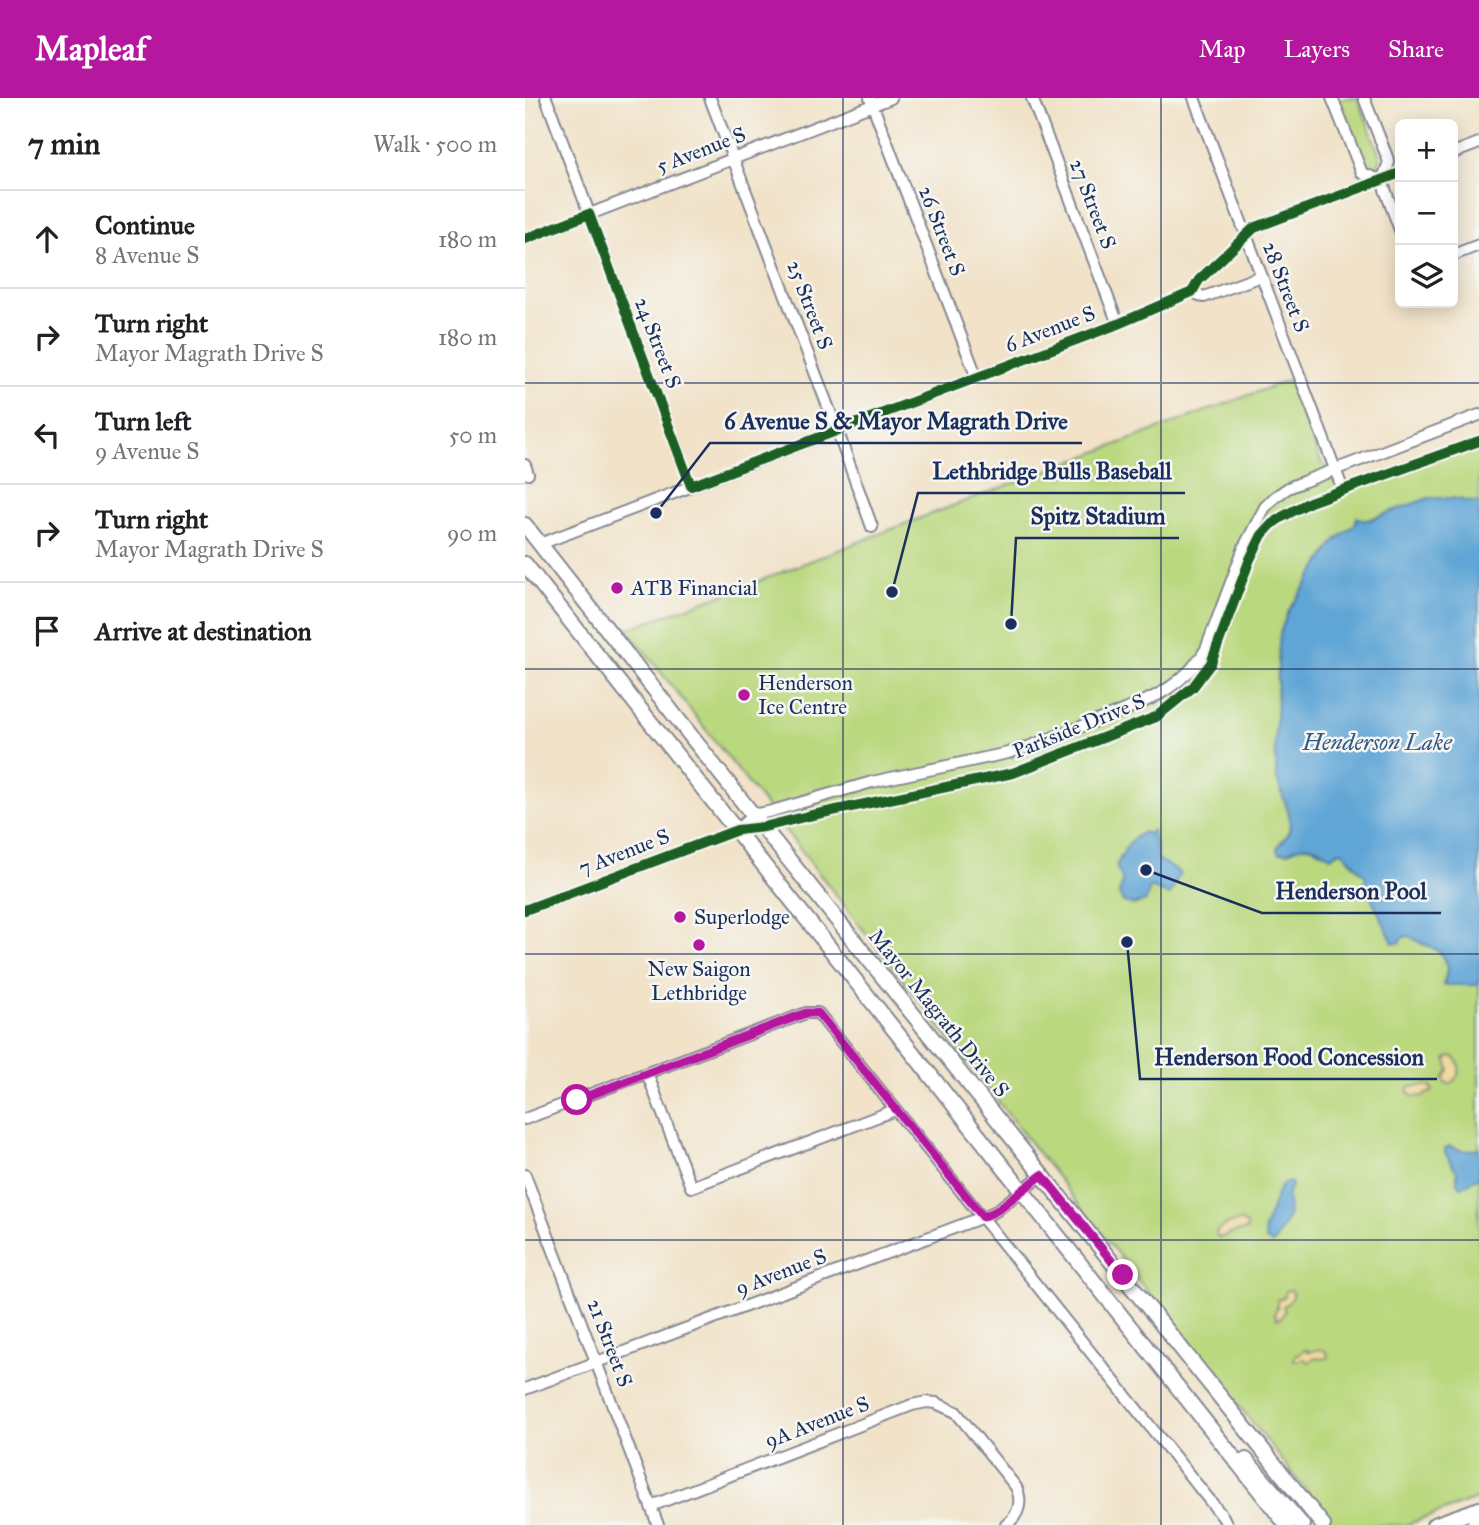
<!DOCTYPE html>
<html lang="en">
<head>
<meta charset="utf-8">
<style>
	body { margin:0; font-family:"IM FELL Great Primer",serif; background:#f6f6f6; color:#202124 }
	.controls { position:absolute; right:21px; top:21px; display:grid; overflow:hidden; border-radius:10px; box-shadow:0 4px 18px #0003 }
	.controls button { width:63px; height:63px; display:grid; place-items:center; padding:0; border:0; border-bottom:2px solid #e0e0e0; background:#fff; color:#202124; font:35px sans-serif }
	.stop { position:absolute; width:21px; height:21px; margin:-16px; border:5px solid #b5179e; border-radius:50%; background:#fff }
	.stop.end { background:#b5179e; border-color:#fff; box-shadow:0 2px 7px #0008 }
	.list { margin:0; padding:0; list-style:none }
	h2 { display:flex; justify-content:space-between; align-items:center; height:91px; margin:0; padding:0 28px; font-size:30px }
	h2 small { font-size:23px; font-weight:400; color:#757577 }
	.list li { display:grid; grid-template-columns:46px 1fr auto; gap:21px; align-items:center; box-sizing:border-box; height:98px; padding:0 28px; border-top:2px solid #e0e0e0 }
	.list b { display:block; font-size:26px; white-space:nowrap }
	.list p { margin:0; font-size:23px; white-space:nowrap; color:#757577 }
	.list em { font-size:23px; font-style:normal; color:#757577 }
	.icon { flex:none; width:38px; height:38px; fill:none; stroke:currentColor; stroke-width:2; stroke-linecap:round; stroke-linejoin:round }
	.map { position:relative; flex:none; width:954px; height:1427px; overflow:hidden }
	header { display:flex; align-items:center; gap:42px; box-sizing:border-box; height:98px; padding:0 35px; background:#b5179e; color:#fff }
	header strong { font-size:33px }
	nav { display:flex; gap:38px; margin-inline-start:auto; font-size:24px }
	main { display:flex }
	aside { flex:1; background:#fff }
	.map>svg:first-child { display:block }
	.green { fill:#bad87e; stroke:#6a846e; stroke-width:2 }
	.sand { fill:#eeda9e; stroke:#84847e; stroke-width:2 }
	.water { fill:#5fa5d5; stroke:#3d6a9a; stroke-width:2 }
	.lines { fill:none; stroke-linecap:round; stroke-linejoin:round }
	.minor-casing { stroke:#868893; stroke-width:14 }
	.major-casing { stroke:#868893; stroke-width:18 }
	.minor { stroke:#fff; stroke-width:10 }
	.major { stroke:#fff; stroke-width:14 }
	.cycleway-casing { stroke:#f6f6f2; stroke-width:15 }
	.cycleway { stroke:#1b5e20; stroke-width:10 }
	.route { stroke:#b5179e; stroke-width:9 }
	.grid { fill:none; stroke:#1b2f5e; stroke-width:2; stroke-opacity:0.55 }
	.poi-dot { fill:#b5179e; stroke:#f6f6f2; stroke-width:2.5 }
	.labels { text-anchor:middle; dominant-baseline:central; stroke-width:5; stroke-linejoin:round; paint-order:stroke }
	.street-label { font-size:21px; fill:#1b2f5e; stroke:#f6f6f2 }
	.poi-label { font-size:21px; fill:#1b2f5e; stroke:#f6f6f2; text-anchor:start }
	.water-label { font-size:23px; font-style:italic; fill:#335888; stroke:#f6f6f2 }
	.leader { fill:none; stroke:#1b2f5e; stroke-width:2.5 }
	.callout-dot { fill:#1b2f5e; stroke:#f6f6f2; stroke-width:2.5 }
	.callout-label { font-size:23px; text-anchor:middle; font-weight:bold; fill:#1b2f5e; stroke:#f6f6f2; stroke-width:5; stroke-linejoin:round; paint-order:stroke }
</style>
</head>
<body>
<header>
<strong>Mapleaf</strong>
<nav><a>Map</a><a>Layers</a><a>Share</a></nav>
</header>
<main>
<aside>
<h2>7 min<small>Walk · 500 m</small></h2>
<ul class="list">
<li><svg class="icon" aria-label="ahead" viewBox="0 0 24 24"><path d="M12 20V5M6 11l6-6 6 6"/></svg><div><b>Continue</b><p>8 Avenue S</p></div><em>180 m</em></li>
<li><svg class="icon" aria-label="right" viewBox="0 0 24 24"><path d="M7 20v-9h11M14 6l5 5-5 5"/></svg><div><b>Turn right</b><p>Mayor Magrath Drive S</p></div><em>180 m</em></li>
<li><svg class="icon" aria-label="left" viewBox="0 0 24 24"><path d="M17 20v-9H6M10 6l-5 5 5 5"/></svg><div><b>Turn left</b><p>9 Avenue S</p></div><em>50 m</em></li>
<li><svg class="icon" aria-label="right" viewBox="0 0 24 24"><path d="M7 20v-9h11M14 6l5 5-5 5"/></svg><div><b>Turn right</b><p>Mayor Magrath Drive S</p></div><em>90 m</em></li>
<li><svg class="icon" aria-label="arrive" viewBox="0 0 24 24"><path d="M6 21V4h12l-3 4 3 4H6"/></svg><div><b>Arrive at destination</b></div></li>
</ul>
</aside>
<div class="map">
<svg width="954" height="1427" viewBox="0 0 954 1427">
	<rect width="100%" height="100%" fill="#f6f6f2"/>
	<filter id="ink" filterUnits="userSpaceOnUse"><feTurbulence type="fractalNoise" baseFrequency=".0143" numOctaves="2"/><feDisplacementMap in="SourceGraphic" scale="14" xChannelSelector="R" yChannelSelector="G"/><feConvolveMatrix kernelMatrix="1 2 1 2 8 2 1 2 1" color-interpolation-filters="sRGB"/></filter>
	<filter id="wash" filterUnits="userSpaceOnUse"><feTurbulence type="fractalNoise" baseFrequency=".00686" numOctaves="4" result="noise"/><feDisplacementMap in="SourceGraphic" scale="28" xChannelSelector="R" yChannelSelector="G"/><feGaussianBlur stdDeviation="1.57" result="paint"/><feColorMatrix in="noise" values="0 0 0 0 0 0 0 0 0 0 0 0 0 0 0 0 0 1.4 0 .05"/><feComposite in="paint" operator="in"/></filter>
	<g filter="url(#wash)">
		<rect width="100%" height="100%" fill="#f1e2c8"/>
		<path class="green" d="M 814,0 L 833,0 L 856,61 L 852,69 L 854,70 L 848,73 L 848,70 L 845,68 L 842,70 L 840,67 Z
			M 764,282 L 795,362 L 818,392 L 954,343 L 954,405 L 926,400 L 904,400 L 830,426 L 810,443 L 763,514 L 755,535 L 761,704 C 765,719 769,734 755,745 L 762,755 C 783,743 787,748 806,759 C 817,750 818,752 825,762 C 829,768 834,772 839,776 L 878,839 L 884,838 C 889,841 894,845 899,847 C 906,849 904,846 910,850 C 923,858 924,873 918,886 L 954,887 L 954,1400 L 881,1427 L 809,1427 L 614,1183 L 102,531 L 216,490 L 390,422 Z"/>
		<path class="sand" d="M 926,958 C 939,962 935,981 925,986 L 920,984 L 919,980 L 924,972 L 921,961 Z
			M 901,987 L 906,989 L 908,993 L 898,998 L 888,999 L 883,994 L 884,990 C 889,987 895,989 901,987 Z
			M 715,1123 L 722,1127 L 722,1132 L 710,1134 L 695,1140 L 691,1137 L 692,1132 L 700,1127 Z
			M 765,1192 L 768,1194 C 769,1202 764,1204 758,1208 L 760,1213 L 756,1220 L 752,1221 L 749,1215 L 752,1211 L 752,1202 L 759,1199 L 761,1193 Z
			M 780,1251 L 785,1254 C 792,1251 802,1249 803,1259 L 800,1261 L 790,1260 L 784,1264 L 779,1261 L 772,1263 L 769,1262 L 770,1257 L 776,1255 Z"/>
		<path class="water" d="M 904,400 L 926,400 L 954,405 L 954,887 L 918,887 C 933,852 905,851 884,838 L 878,839 L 874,845 L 868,845 L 839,785 L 841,779 C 839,776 818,753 816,753 C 812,753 809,757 806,759 C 795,752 785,743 772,750 C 765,753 762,755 754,755 L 752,750 L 764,735 L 765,729 L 764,716 L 752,681 L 750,649 L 754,545 L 755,535 L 763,514 L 810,443 L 830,426 L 832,419 L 838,422 L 844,422 Z
			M 628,732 L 633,761 L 655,775 L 645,797 L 625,789 L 621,803 L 608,807 L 598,804 L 594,796 L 598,782 L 591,768 C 599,754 604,740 619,734 L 623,736 Z
			M 924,1048 L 939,1053 L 954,1051 L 954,1080 C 946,1080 944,1089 935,1088 L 932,1084 L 932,1074 L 920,1055 L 920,1051 Z
			M 765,1084 L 767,1087 C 757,1100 767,1106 763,1119 C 761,1129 752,1135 750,1144 L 747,1146 L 741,1142 L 739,1131 L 754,1091 L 758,1086 Z"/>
	</g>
	<g filter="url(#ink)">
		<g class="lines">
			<defs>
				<path id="minor" d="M 21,0 L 166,388
					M 185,0 L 312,332 L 347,429
					M 345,0 L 452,280
					M 507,0 L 593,226
					M 669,0 L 818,392
					M 807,0 L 837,75 L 857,83
					M 839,0 L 864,64 L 857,83
					M 928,55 L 954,45
					M 857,83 L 875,132
					M 0,141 L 366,0
					M 928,157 L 954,147
					M 667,194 L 679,199 L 736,178
					M 0,367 L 3,376
					M 15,446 L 593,226 L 667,194 L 674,182 L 729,130 L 875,75
					M 212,732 L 228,717 L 247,713 L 347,684 L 483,655 L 503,649 C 526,640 550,631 574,622 C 616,606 657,592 681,551 L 720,447 L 740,409 L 750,399 L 763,390 L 780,383 L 954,317
					M 0,812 L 212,732 L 239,729 L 283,718 L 488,675 L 631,619 L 668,589 L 686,565 L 725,461 L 737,437 L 747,426 L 757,419 L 785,404 L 954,343
					M 122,975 L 166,1089 L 370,1012
					M 0,1021 L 281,915 L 293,915 L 698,1419 L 702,1427
					M 0,1077 L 133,1427
					M 0,1291 L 458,1119 L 471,1113 L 517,1077
					M 126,1408 L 387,1307 L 402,1304 L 411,1305 L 431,1314 L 491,1389 C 498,1404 494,1417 481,1427"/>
				<path id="major" d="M 0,427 L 228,717 L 798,1427
					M 0,466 C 255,786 507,1108 762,1427
					M 721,1362 L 777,1427
					M 909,1427 L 954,1411
					M 949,1427 L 954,1425"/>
			</defs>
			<use href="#minor" class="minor-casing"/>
			<use href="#major" class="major-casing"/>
			<use href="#minor" class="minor"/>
			<use href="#major" class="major"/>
			<defs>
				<path id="cycleway" d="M 0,141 L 64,116 L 166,388 L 593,226 L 667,194 L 674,182 L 729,130 L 875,75
					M 0,812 L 212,732 L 239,729 L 283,718 L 488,675 L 631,619 L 668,589 L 686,565 L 725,461 L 737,437 L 747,426 L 757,419 L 785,404 L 954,343"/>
			</defs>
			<use href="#cycleway" class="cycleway-casing"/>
			<use href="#cycleway" class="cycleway"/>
		</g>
	</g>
	<g class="lines" filter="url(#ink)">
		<path class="route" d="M 52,1002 L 281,915 L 293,915 L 458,1119 L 471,1113 L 517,1077 L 598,1177"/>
	</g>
	<path class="grid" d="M 318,0 L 318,1427M 636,0 L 636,1427M 0,285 L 954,285M 0,571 L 954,571M 0,856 L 954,856M 0,1142 L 954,1142"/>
	<g class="poi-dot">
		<circle cx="92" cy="490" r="7"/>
		<circle cx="219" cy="597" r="7"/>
		<circle cx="155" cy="819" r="7"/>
		<circle cx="174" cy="847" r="7"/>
	</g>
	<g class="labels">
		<g class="street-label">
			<text transform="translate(176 52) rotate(-21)">5 Avenue S</text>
			<text transform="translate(568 106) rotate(69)">27 Street S</text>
			<text transform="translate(417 133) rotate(69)">26 Street S</text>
			<text transform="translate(761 189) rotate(69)">28 Street S</text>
			<text transform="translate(285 207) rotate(69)">25 Street S</text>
			<text transform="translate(525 231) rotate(-21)">6 Avenue S</text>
			<text transform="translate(133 245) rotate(69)">24 Street S</text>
			<text transform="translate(554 628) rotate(-22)">Parkside Drive S</text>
			<text transform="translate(99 754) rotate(-21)">7 Avenue S</text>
			<text transform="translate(414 915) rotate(51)">Mayor Magrath Drive S</text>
			<text transform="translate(256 1174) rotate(-21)">9 Avenue S</text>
			<text transform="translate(85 1245) rotate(69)">21 Street S</text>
			<text transform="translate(292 1324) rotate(-21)">9A Avenue S</text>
		</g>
		<g class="poi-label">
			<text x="106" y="490">ATB Financial</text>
			<text x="233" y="585">Henderson<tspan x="233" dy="24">Ice Centre</tspan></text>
			<text x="169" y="819">Superlodge</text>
			<text x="174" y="871" text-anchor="middle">New Saigon<tspan x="174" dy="24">Lethbridge</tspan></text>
		</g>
		<g class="water-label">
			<text x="852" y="644">Henderson Lake</text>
		</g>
	</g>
	<path class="leader" d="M131 415L185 345H557M367 494L393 395H660M486 526L491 440H654M621 772L737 815H916M602 844L615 981H912"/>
	<g class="callout-dot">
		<circle cx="131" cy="415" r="7"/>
		<circle cx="367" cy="494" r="7"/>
		<circle cx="486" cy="526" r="7"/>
		<circle cx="621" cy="772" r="7"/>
		<circle cx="602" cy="844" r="7"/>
	</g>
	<g class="callout-label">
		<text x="371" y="331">6 Avenue S &amp; Mayor Magrath Drive</text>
		<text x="527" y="381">Lethbridge Bulls Baseball</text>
		<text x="573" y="426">Spitz Stadium</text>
		<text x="826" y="801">Henderson Pool</text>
		<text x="764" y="967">Henderson Food Concession</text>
	</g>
</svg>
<div class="controls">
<button>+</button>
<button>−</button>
<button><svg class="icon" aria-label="layers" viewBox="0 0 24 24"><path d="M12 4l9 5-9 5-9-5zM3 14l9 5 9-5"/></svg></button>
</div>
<div class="stop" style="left:52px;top:1002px"></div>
<div class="stop end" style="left:598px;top:1177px"></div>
</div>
</main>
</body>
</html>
